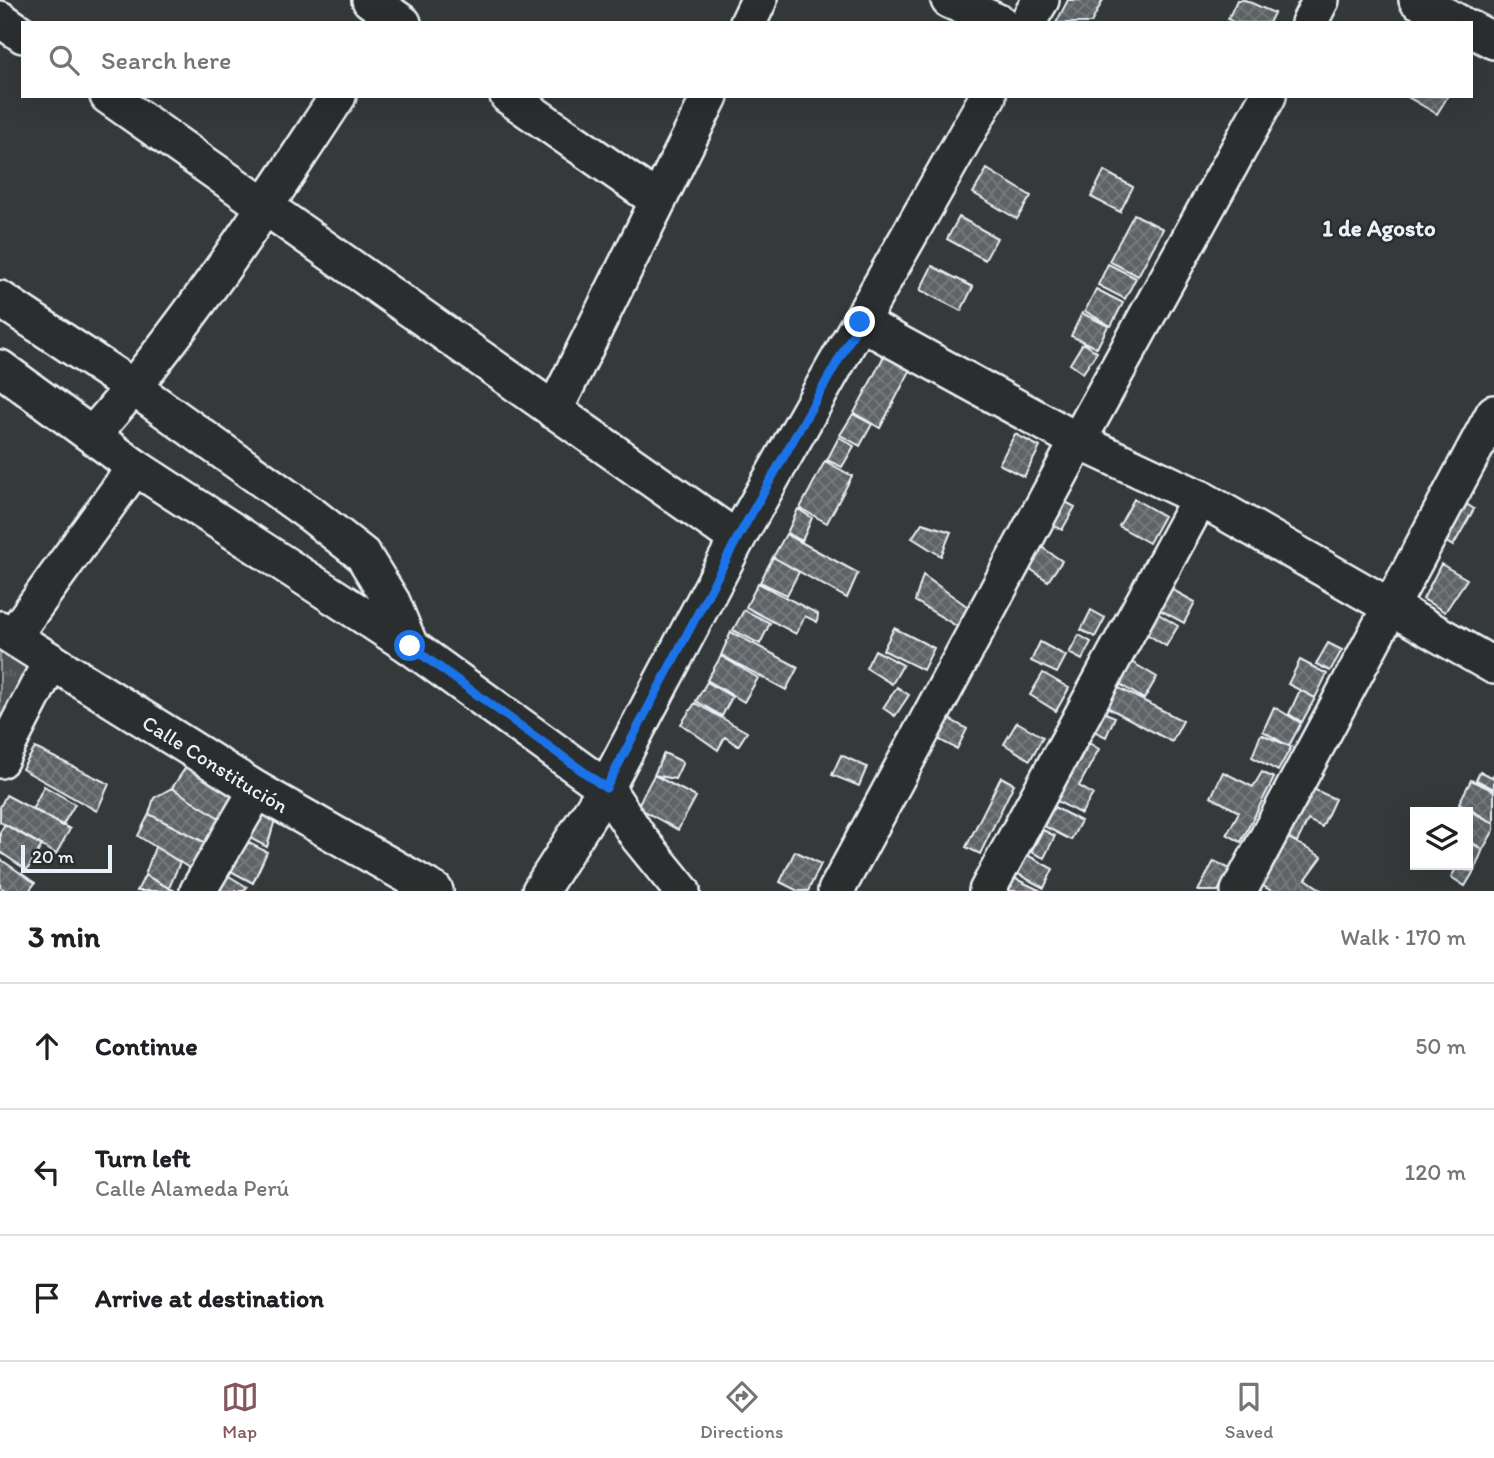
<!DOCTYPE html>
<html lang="en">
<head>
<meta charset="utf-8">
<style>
	body { margin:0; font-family:Itim,sans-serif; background:#f6f6f6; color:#202124 }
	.controls { position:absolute; right:21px; bottom:21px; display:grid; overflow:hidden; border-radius:0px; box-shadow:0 7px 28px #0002 }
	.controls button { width:63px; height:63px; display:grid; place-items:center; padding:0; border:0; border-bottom:2px solid #e0e0e0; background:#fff; color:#202124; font:35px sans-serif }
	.scale { position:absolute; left:21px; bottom:18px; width:91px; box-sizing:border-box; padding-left:7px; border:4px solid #e8f1f8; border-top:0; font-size:19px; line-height:24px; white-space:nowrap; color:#e8f1f8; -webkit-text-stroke:5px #2a2d2e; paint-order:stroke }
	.stop { position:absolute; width:21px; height:21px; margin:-16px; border:5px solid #1a73e8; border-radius:50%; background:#fff }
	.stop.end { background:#1a73e8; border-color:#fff; box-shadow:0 2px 7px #0008 }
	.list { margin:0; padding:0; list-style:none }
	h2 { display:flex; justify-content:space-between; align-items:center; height:91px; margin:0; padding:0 28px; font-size:30px }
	h2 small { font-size:23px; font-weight:400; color:#757577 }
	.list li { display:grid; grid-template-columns:46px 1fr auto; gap:21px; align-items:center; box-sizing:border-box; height:126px; padding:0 28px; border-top:2px solid #e0e0e0 }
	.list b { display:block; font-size:26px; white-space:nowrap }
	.list p { margin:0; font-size:23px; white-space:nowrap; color:#757577 }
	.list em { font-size:23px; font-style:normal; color:#757577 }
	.icon { flex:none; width:38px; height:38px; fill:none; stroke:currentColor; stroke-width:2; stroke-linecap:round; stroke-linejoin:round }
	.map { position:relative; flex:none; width:1494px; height:891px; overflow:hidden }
	.search { position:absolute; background:#fff; box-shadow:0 7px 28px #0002; left:21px; right:21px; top:21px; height:77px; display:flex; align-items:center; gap:18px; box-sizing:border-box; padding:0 24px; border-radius:0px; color:#757577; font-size:26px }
	.sheet { height:469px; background:#fff }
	nav { display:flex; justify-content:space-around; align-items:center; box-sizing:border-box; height:98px; border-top:2px solid #e0e0e0; background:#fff; font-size:19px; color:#757577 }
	nav a { display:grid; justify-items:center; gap:4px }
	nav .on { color:#84575d }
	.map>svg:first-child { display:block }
	.park { fill:url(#park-tufts); stroke:#9aa1a5; stroke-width:2 }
	.building { fill:url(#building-cross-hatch); stroke:#e8f1f8; stroke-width:2 }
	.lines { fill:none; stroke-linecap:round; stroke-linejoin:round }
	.minor-casing { stroke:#e8f1f8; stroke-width:40 }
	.minor { stroke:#2a2d2e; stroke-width:35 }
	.route { stroke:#1a73e8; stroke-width:9 }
	.labels { text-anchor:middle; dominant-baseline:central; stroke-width:5; stroke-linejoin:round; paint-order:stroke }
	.street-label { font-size:21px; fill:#e8f1f8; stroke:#2a2d2e }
	.neighbourhood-label { font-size:23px; font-weight:bold; fill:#e8f1f8; stroke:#2a2d2e }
</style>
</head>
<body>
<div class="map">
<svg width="1494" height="891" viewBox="0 0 1494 891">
	<defs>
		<pattern id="park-tufts" width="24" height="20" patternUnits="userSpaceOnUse" patternTransform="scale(1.75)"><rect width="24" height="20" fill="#4d5152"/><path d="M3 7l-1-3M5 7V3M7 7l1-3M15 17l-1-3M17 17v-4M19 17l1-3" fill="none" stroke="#676a6c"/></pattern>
		<pattern id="building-cross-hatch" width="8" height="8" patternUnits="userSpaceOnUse" patternTransform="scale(1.75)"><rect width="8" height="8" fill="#5f6365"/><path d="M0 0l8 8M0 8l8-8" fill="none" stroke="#767a7c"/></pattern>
	</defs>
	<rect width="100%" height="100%" fill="#35393a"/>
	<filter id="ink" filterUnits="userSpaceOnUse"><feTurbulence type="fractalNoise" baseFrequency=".0143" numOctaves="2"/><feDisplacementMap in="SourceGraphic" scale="14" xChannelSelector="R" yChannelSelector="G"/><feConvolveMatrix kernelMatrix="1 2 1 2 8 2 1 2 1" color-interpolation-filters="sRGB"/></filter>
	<g filter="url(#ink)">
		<path class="park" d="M 0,642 L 37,663 L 0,736 Z"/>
		<path class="building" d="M 1068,0 L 1103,0 L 1091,23 L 1056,23 Z
			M 1237,0 L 1245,0 L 1274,13 L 1269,23 L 1235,23 L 1228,19 Z
			M 1406,96 L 1448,96 L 1437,114 Z
			M 987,169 L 1031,196 L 1017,219 L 973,193 Z
			M 1104,171 L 1133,187 L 1120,212 L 1091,197 Z
			M 1134,214 L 1163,229 L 1138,276 L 1109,261 Z
			M 959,217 L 997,238 L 985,260 L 947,239 Z
			M 1108,264 L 1136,278 L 1125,299 L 1098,285 Z
			M 932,266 L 973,287 L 961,311 L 920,290 Z
			M 1096,289 L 1123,303 L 1111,326 L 1085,311 Z
			M 1082,313 L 1108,326 L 1097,348 L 1071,336 Z
			M 1083,343 L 1097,352 L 1083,373 L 1070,364 Z
			M 884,356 L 910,371 L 880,428 L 854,413 Z
			M 853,414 L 872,424 L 860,446 L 840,435 Z
			M 1015,434 L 1040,447 L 1024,477 L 999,464 Z
			M 839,437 L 854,446 L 842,467 L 827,460 Z
			M 825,461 L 852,476 L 827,523 L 800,508 Z
			M 1058,498 L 1075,507 L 1062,530 L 1045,521 Z
			M 1134,499 L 1164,516 L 1149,543 L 1119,526 Z
			M 1459,499 L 1474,509 L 1453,546 L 1440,538 Z
			M 798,509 L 812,518 L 802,541 L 787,533 Z
			M 922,523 L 951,532 L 941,556 L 912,538 Z
			M 786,534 L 858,573 L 847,598 L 773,557 Z
			M 1040,546 L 1062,561 L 1048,581 L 1026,566 Z
			M 773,557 L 799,572 L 787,595 L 760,582 Z
			M 1441,564 L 1467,579 L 1445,612 L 1423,599 Z
			M 923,575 L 971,609 L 960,628 L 915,601 Z
			M 758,583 L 818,614 L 817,622 L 805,616 L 796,634 L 746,607 Z
			M 1171,589 L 1195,602 L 1184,623 L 1160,610 Z
			M 744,610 L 770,623 L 760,644 L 733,630 Z
			M 1091,610 L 1105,618 L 1095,637 L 1081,630 Z
			M 1157,613 L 1178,626 L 1166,646 L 1145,633 Z
			M 894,628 L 934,648 L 923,670 L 883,650 Z
			M 731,632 L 798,667 L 786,690 L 721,655 Z
			M 1079,635 L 1091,642 L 1082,660 L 1069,653 Z
			M 1040,642 L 1066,656 L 1057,673 L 1031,661 Z
			M 1328,643 L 1342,650 L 1330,671 L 1316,664 Z
			M 875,650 L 903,665 L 892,684 L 866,668 Z
			M 721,656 L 758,678 L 744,702 L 707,680 Z
			M 1300,660 L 1327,674 L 1315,698 L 1288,684 Z
			M 1130,661 L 1157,677 L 1144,699 L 1118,683 Z
			M 1043,673 L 1069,688 L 1056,711 L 1030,695 Z
			M 707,682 L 732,697 L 722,716 L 696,701 Z
			M 897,687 L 909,695 L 895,716 L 883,708 Z
			M 1117,687 L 1183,721 L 1172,742 L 1107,707 Z
			M 1300,690 L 1315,698 L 1302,722 L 1289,714 Z
			M 695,703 L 747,732 L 738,746 L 725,737 L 718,750 L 681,724 Z
			M 1274,707 L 1301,723 L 1289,746 L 1263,731 Z
			M 1103,712 L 1115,717 L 1106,737 L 1094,731 Z
			M 944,716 L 967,729 L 957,749 L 934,737 Z
			M 1017,722 L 1043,737 L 1030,760 L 1004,744 Z
			M 1261,734 L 1291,747 L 1278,771 L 1252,757 Z
			M 1089,743 L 1099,749 L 1079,786 L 1093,794 L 1081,814 L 1057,801 Z
			M 35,748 L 109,784 L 97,811 L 22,769 Z
			M 664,753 L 683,762 L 675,779 L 654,775 Z
			M 841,755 L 867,767 L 859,786 L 832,775 Z
			M 186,767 L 239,795 L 221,819 L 172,788 Z
			M 1223,772 L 1253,787 L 1262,772 L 1274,778 L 1241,842 L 1227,834 L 1239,812 L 1211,797 Z
			M 1480,772 L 1492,777 L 1494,774 L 1494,789 L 1476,780 Z
			M 654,775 L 696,797 L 678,830 L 637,807 Z
			M 1001,777 L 1014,784 L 980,854 L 966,847 Z
			M 1471,780 L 1494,791 L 1494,823 L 1459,803 Z
			M 44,786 L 75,804 L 62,826 L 33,808 Z
			M 1307,786 L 1335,799 L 1322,827 L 1308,820 L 1297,842 L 1283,835 Z
			M 172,788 L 221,819 L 208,844 L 149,814 L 154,798 Z
			M 6,795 L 70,829 L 56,854 L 0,822 L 0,807 Z
			M 1054,807 L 1081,821 L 1071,840 L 1044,826 Z
			M 259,808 L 276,816 L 267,847 L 248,837 Z
			M 1470,811 L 1494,823 L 1494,830 L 1483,849 L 1468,840 L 1468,815 Z
			M 149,814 L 213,847 L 199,874 L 138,836 Z
			M 5,824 L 42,845 L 27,870 L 0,852 L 0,832 Z
			M 1043,830 L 1055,836 L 1044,858 L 1031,852 Z
			M 1283,835 L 1322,857 L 1306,879 L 1323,891 L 1272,891 L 1256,882 Z
			M 241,839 L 267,852 L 253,883 L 227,869 Z
			M 1468,842 L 1483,849 L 1474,871 L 1459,865 L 1468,865 Z
			M 155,847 L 180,862 L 169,888 L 145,875 Z
			M 795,851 L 821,864 L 808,891 L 798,891 L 780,882 Z
			M 1027,855 L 1053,869 L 1044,888 L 1018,874 Z
			M 0,859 L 35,883 L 29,891 L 7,891 L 0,887 Z
			M 1214,861 L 1230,869 L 1218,891 L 1198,891 Z
			M 1456,869 L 1474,871 L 1465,886 L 1451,877 Z
			M 224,873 L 247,887 L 244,891 L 212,891 Z
			M 145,875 L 169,888 L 175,891 L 137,891 Z
			M 1014,878 L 1041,891 L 1008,891 Z"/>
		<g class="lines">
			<defs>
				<g id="minor">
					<path d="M 370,0 L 403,23"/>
					<path d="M 949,0 L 1000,23"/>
					<path d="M 1417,0 L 1459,23"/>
					<path d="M 0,19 L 23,35"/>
					<path d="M 748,23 L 759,0"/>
					<path d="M 1027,23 L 1041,0"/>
					<path d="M 1309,23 L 1321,0"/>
					<path d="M 1471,29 L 1494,41"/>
					<path d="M 108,96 L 737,539"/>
					<path d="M 508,96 L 657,200"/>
					<path d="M 0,299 L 134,388 L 312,515 L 363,555 L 392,602 L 410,646"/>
					<path d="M 860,322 L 1078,441 L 1200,498 L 1494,666"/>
					<path d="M 0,368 L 135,467 L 410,646 L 606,788 L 639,838 L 682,891"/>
					<path d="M 554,411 L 710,96"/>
					<path d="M 92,435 C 185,331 262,212 338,96"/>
					<path id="s1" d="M 0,629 L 257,790 L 435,891"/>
					<path d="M 13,636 L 135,467"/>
					<path d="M 0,760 L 51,661"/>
					<path d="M 198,891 L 257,790"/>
					<path d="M 540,891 L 606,788 L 737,539 L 988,96"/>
					<path d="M 836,891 L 1078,441 L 1268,96"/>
					<path d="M 987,891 L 1200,498"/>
					<path d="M 1239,891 L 1494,413"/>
				</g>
			</defs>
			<use href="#minor" class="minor-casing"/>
			<use href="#minor" class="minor"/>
		</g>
	</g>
	<g class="lines" filter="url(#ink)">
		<path class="route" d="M 410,646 L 606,788 L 737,539 L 860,322"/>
	</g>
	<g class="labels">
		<g class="street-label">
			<text stroke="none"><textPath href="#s1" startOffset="254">Calle Constitución</textPath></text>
		</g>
		<g class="neighbourhood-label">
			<text x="1379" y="228">1 de Agosto</text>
		</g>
	</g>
</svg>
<div class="controls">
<button><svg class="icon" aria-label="layers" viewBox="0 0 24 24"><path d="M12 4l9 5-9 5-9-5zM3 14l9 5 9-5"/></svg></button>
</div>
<div class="scale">20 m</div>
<div class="stop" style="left:410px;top:646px"></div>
<div class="stop end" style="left:860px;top:322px"></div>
<div class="search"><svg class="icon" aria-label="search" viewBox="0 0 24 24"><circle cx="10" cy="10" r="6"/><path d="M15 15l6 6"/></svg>Search here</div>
</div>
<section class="sheet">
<h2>3 min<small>Walk · 170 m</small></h2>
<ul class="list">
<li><svg class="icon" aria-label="ahead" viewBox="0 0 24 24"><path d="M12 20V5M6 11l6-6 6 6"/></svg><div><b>Continue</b></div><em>50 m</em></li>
<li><svg class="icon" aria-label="left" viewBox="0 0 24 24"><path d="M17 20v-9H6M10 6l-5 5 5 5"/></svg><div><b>Turn left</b><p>Calle Alameda Perú</p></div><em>120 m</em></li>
<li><svg class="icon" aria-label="arrive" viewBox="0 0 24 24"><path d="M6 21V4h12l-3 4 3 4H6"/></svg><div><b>Arrive at destination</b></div></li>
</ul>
</section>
<nav>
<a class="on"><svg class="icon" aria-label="map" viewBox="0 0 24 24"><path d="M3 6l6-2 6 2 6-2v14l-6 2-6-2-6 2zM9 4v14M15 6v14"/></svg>Map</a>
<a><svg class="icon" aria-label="directions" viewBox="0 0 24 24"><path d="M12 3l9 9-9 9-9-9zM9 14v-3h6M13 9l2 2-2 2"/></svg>Directions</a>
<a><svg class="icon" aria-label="saved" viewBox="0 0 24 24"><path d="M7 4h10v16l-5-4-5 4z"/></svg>Saved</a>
</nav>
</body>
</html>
